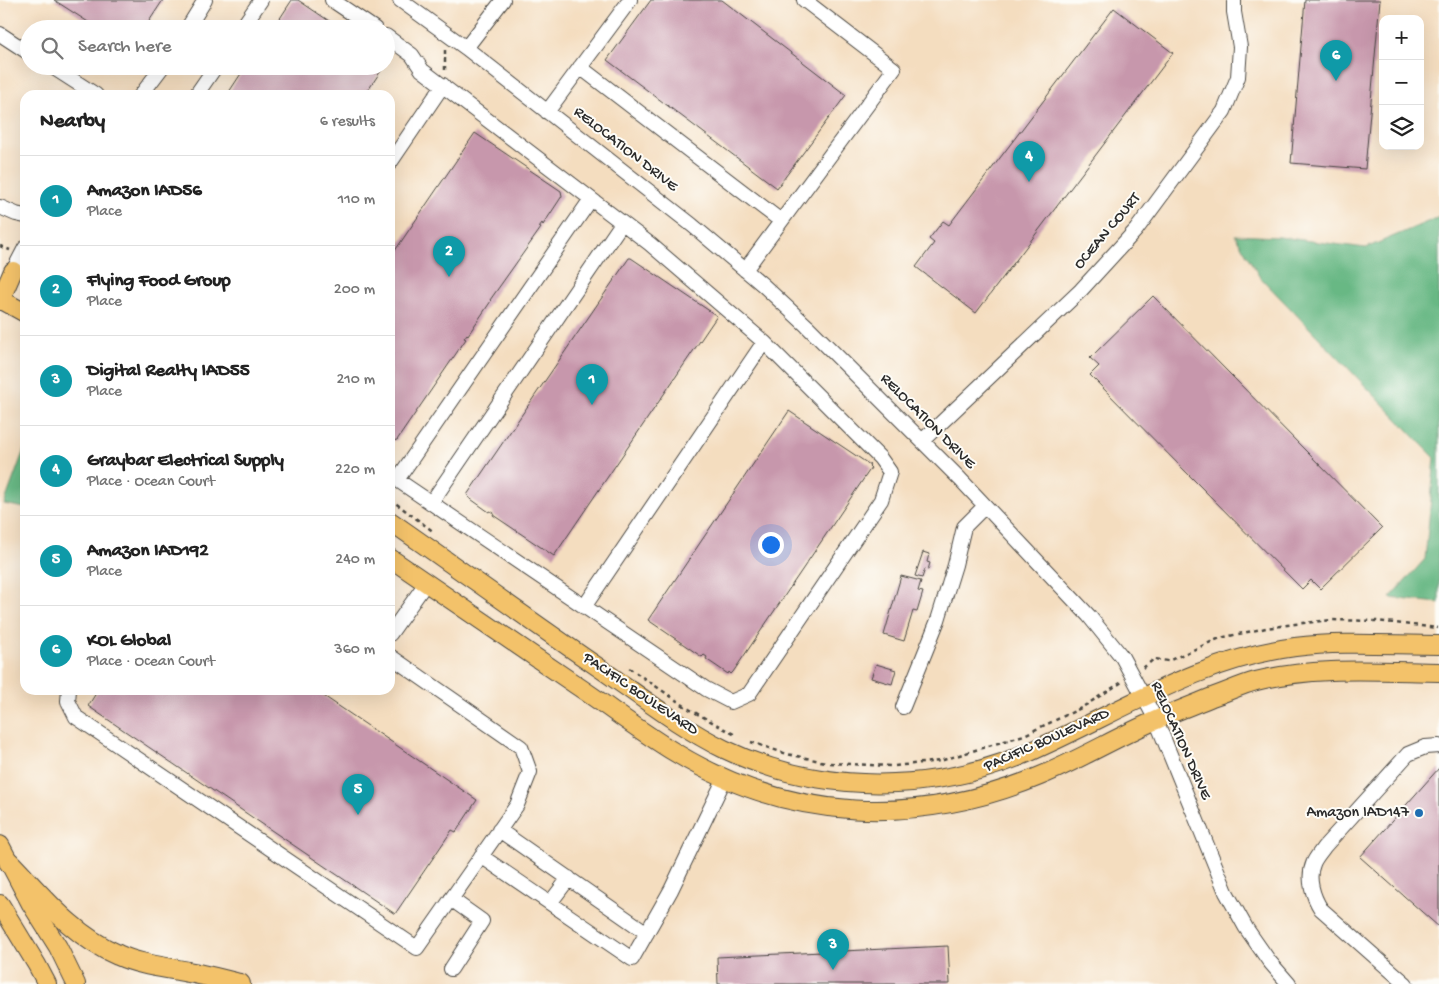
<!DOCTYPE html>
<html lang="en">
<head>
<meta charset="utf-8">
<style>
	body { margin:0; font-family:"Gochi Hand",sans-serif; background:#f6f6f6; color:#222 }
	.controls { position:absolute; right:15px; top:15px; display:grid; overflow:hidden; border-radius:10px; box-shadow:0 5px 20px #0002 }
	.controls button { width:45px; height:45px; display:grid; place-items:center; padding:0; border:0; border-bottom:1px solid #e0e0e0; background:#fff; color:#222; font:25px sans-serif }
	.you { position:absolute; left:770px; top:544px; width:18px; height:18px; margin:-12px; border:4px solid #fff; border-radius:50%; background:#1a73e8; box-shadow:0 0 0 8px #1a73e833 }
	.badge { display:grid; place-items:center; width:32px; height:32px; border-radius:50%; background:#d93025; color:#fff; font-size:16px; font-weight:700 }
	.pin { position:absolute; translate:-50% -41px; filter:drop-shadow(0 1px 2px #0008) }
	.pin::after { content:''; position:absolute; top:26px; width:18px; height:15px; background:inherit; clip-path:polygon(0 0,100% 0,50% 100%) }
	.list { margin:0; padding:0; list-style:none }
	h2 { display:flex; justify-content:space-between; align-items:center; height:65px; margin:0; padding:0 20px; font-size:21px }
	h2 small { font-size:16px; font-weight:400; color:#767676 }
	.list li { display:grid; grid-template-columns:32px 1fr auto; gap:15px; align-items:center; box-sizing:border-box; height:90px; padding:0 20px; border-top:1px solid #e0e0e0 }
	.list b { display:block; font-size:19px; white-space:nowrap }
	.list p { margin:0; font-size:16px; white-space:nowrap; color:#767676 }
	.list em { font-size:16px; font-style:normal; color:#767676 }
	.icon { flex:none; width:28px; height:28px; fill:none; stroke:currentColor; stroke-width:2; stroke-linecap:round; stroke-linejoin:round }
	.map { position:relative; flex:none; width:1439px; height:984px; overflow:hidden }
	.search { position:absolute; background:#fff; box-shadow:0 5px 20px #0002; left:20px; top:20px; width:375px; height:55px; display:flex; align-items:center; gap:12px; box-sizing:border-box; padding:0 18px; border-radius:28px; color:#767676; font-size:19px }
	.panel { position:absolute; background:#fff; box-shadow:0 5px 20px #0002; left:20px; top:90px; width:375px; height:605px; border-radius:15px }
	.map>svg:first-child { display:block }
	.forest { fill:#68b884; stroke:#4a7258 }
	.building { fill:#c797ac }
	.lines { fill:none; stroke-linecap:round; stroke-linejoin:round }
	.minor-casing { stroke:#494641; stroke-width:16 }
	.major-casing { stroke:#494641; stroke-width:20 }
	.highway-casing { stroke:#494641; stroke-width:22 }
	.path { stroke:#494641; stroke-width:2.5; stroke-dasharray:4 4; stroke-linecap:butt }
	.minor { stroke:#fff; stroke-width:14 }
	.major { stroke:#f3c26a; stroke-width:18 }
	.highway { stroke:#f3c26a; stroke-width:20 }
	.poi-dot { fill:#1f6fb2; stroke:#fdfcf7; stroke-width:2 }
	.labels { text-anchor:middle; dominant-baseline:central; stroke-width:4; stroke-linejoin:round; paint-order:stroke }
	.street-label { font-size:16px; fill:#2b2b2b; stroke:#fdfcf7 }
	.poi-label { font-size:16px; fill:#2b2b2b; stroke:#fdfcf7; text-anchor:end }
</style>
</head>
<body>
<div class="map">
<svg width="1439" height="984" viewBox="0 0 1439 984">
	<rect width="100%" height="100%" fill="#fdfcf7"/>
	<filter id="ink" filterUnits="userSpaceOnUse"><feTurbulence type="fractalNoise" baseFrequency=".02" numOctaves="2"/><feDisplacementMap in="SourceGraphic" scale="10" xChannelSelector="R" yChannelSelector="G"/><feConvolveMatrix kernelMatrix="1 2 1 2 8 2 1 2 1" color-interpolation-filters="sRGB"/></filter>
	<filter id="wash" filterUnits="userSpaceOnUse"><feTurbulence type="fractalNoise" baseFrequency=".0096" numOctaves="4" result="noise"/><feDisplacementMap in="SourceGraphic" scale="20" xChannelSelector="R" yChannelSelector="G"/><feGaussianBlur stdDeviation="1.12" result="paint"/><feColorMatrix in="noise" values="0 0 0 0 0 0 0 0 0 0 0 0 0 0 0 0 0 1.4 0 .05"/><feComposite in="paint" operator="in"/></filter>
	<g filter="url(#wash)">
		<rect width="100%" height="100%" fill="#f4ddbf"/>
		<path class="forest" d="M 1439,217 L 1439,603 L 1390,598 L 1425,559 L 1435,458 L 1259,276 L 1235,235 L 1279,237 L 1366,248 Z
			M 25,447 L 25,508 L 4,504 Z"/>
		<g id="blocks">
			<path class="building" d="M 54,0 L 163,0 L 144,29 L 99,29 Z
				M 292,0 L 298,0 L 341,29 L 273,29 Z
				M 651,0 L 722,0 L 846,95 L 777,188 L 607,60 Z
				M 1305,0 L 1380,0 L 1365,169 L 1291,163 Z
				M 1114,8 L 1173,53 L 976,313 L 916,267 L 934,243 L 929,239 L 943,221 L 949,225 Z
				M 246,66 L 384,66 L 365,95 L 227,95 Z
				M 475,133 L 561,191 L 562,196 L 543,225 L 542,223 L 539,227 L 541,228 L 490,300 L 491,301 L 468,335 L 467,334 L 464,338 L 466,339 L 397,440 L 392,441 L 390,440 L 390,258 Z
				M 629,258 L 631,258 L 717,316 L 554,556 L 493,515 L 494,513 L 490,511 L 489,512 L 468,497 L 469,496 L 467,495 Z
				M 1153,296 L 1382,528 L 1320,589 L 1311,580 L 1302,589 L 1090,375 L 1099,366 L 1090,358 Z
				M 789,411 L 870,465 L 869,466 L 871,468 L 733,672 L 731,674 L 729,672 L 728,674 L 706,659 L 707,657 L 704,655 L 702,657 L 648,620 Z
				M 923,552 L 929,554 L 927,562 L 930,563 L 928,570 L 925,569 L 922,578 L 915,576 Z
				M 901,576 L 921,581 L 918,591 L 923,592 L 917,612 L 913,611 L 904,641 L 884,635 Z
				M 876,664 L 896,670 L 892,684 L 871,678 Z
				M 98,690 L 315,690 L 477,800 L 456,832 L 452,830 L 395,914 L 88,706 Z
				M 1439,768 L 1439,927 L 1360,857 Z
				M 948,946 L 950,984 L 718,984 L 717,957 Z"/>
		</g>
	</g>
	<g filter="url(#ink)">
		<use href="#blocks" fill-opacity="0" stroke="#494641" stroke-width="1"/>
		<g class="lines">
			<defs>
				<path id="minor" d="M 332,0 L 375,29
					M 400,0 L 466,48 L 692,225 L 763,285 L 807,326 L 960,479 L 1089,616 L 1122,657 L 1156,720 L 1226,892 L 1246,928 L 1269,961 L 1289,984
					M 187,29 L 205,0
					M 241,29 L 261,0
					M 0,34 L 29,53
					M 386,36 L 412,55 L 422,70 L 650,244 L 764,342 L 880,458 L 890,472 L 881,500 L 749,694 L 731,702 L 706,689 L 390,475
					M 466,48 L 503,0
					M 51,66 L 96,95
					M 580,67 L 781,221
					M 141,95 L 163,66
					M 196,95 L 216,66
					M 547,112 L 630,0
					M 390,163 L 443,85
					M 0,207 L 16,214 L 25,216
					M 745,270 L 894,69 L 804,0
					M 13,271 L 25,248
					M 922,441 L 1081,290 L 1136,230 L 1224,111 L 1238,77 L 1240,47 L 1234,12 L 1234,0
					M 397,480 L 591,199
					M 431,503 L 622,223
					M 584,607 L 764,342
					M 390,634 L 426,583
					M 69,690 L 68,701 L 76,717 L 417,948 L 517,805 L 530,772 L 521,747 L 390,656
					M 903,707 L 938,620 L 955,565 L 964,527 L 985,506
					M 499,830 L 647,933
					M 481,856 L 632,959 L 671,890 L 725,778
					M 451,899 L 482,921 L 451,969
					M 550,903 L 569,878
					M 1406,984 L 1321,909 C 1313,897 1307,878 1313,864 C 1315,858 1320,853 1324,847 L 1408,754 L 1425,747 L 1439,746"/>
				<path id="major" d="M 0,299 L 25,313
					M 0,301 L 13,271
					M 390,521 C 459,569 528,619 598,667 C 639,695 679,727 724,749 C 820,795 936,794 1032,751 C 1118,713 1200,659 1295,647 C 1342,641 1391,645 1439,645
					M 390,558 C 452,600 514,642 576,685 C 609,707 641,732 676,753 C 790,822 917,827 1040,776 C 1079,760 1115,738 1154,721 C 1173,712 1193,705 1212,697 C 1227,692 1241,685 1256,681 C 1315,666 1378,671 1439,672
					M 0,845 L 31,904 L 58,947 L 76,984
					M 0,904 L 37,965 L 47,984"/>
				<path id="highway" d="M 9,862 C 42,896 73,936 118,955 C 140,965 164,967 188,972 C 206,975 223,980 240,984"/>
			</defs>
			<use href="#minor" class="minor-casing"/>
			<use href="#major" class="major-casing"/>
			<use href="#highway" class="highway-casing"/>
			<path class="path" d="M 445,50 L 445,71
				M 0,246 L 10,250
				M 390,499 L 434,532
				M 629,668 L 689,709 L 737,736
				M 1143,668 L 1154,659 L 1168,661 L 1220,638 L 1266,628 L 1295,624 L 1331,620 L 1377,621 L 1438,628
				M 751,742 L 787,754 L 825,762
				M 830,763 L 890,766
				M 895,766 L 940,761 L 1024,735 L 1081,708 L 1122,682"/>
			<use href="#minor" class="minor"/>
			<use href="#major" class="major"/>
			<use href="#highway" class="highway"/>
		</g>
	</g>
	<circle class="poi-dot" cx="1419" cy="813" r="5"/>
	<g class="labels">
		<g class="street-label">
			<text transform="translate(625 150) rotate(38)">RELOCATION DRIVE</text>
			<text transform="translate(1108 232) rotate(-50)">OCEAN COURT</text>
			<text transform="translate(927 422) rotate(45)">RELOCATION DRIVE</text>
			<text transform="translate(640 695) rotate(34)">PACIFIC BOULEVARD</text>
			<text transform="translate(1047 741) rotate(-24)">PACIFIC BOULEVARD</text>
			<text transform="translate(1180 741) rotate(66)">RELOCATION DRIVE</text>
		</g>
		<g class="poi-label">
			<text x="1409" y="813">Amazon IAD147</text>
		</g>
	</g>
</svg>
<div class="controls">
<button>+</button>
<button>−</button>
<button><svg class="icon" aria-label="layers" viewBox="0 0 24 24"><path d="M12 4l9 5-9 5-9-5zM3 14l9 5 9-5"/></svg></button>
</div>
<div class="you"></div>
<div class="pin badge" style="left:592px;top:405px;background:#0f9aa8">1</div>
<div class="pin badge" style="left:449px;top:277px;background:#0f9aa8">2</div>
<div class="pin badge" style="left:833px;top:970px;background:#0f9aa8">3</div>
<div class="pin badge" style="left:1029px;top:182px;background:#0f9aa8">4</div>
<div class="pin badge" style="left:358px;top:815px;background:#0f9aa8">5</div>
<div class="pin badge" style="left:1336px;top:81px;background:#0f9aa8">6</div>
<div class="search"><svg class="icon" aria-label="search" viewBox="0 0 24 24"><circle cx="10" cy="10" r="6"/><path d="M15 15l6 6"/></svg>Search here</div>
<section class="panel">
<h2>Nearby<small>6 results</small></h2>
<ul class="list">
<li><span class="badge" style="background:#0f9aa8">1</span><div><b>Amazon IAD56</b><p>Place</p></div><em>110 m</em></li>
<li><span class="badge" style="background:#0f9aa8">2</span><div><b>Flying Food Group</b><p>Place</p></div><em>200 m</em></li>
<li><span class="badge" style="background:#0f9aa8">3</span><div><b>Digital Realty IAD55</b><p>Place</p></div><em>210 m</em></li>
<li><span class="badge" style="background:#0f9aa8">4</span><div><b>Graybar Electrical Supply</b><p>Place · Ocean Court</p></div><em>220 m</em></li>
<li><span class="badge" style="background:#0f9aa8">5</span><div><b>Amazon IAD192</b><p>Place</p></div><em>240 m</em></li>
<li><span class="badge" style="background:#0f9aa8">6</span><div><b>KOL Global</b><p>Place · Ocean Court</p></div><em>360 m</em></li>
</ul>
</section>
</div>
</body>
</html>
